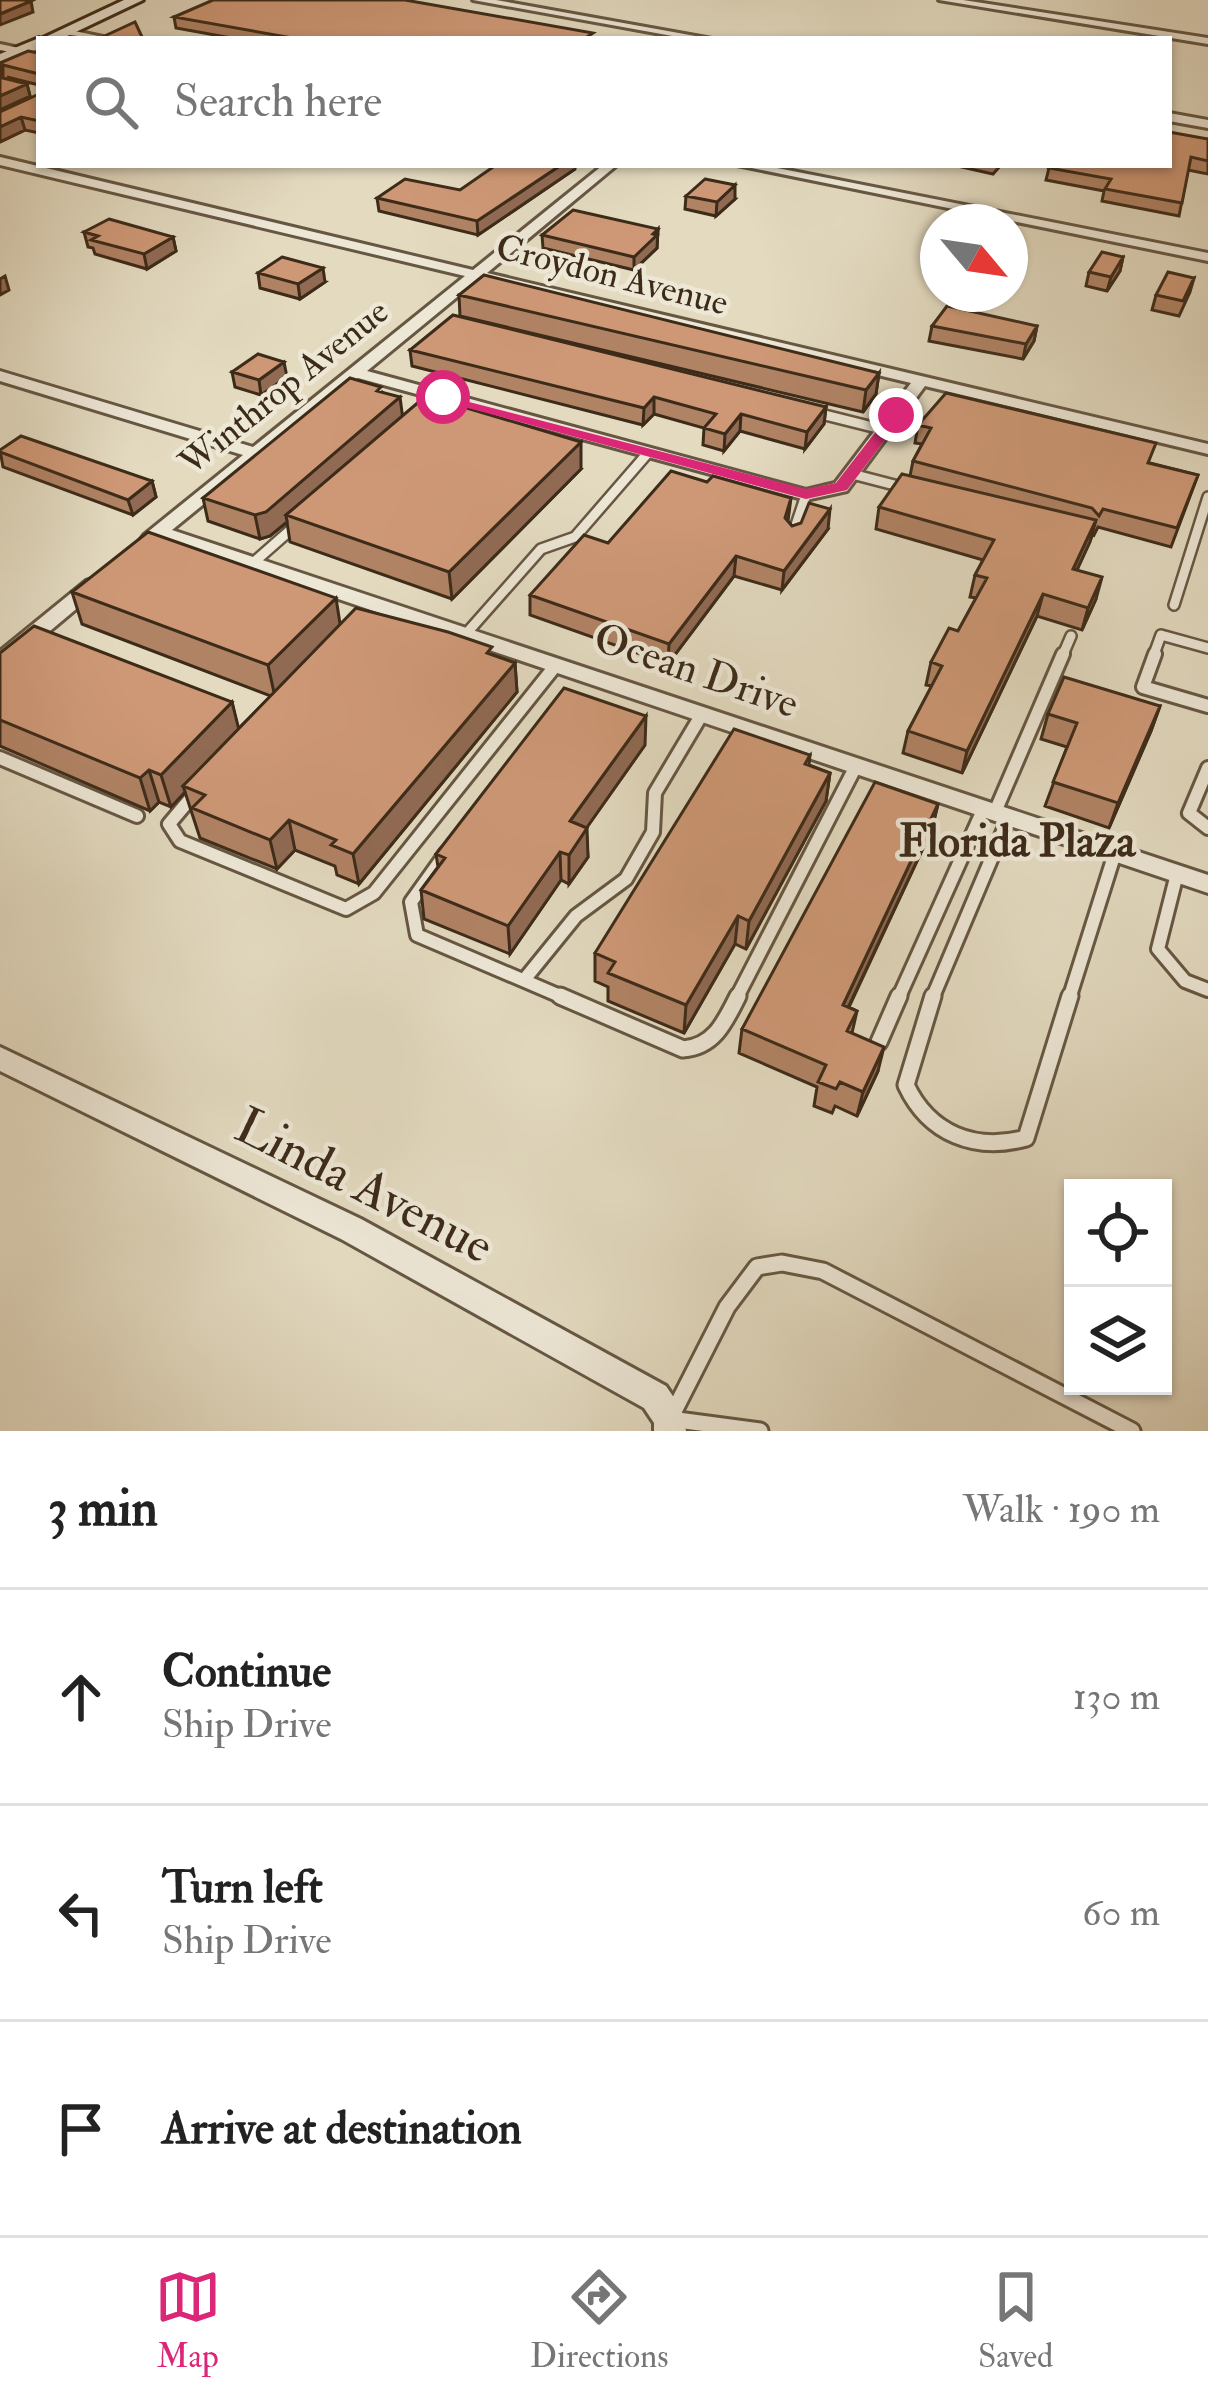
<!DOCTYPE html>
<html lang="en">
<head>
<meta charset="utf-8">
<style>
	body { margin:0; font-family:"IM FELL Double Pica",serif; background:#f2f2f2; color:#222 }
	.controls { position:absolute; right:36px; bottom:36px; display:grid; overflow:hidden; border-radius:0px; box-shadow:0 3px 9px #0004 }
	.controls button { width:108px; height:108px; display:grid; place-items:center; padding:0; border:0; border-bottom:3px solid #e0e0e0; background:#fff; color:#222; font:60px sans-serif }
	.compass { position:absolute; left:920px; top:204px; width:108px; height:108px; border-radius:50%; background:#fff; box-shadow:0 3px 9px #0004; rotate:119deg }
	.stop { position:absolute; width:36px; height:36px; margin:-27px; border:9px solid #db2777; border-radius:50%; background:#fff }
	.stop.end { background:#db2777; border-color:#fff; box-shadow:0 3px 12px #0008 }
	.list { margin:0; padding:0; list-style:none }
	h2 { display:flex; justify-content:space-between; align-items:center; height:156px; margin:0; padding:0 48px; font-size:51px }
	h2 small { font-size:39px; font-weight:400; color:#767676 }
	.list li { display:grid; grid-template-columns:78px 1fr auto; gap:36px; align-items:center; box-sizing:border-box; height:216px; padding:0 48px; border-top:3px solid #e0e0e0 }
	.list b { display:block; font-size:45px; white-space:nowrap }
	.list p { margin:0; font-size:39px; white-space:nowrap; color:#767676 }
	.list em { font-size:39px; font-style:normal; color:#767676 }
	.icon { flex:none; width:66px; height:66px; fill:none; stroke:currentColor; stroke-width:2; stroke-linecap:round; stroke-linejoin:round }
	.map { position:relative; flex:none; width:1208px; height:1431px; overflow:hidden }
	.search { position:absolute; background:#fff; box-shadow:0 3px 9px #0004; left:36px; right:36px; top:36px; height:132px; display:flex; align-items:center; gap:30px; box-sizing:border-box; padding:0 42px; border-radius:0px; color:#767676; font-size:45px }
	.sheet { height:804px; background:#fff }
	nav { display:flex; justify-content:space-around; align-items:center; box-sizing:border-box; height:168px; border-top:3px solid #e0e0e0; background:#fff; font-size:33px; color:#767676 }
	nav a { display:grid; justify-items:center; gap:6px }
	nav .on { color:#db2777 }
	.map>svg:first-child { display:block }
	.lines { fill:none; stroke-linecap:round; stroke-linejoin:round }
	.service-far2-casing { stroke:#665743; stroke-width:14 }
	.service-far1-casing { stroke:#665743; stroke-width:18 }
	.service-casing { stroke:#665743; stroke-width:21 }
	.minor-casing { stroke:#665743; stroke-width:6 }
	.secondary-casing { stroke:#3d2b19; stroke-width:6 }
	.service-far2 { stroke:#ede7d6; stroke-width:9 }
	.service-far1 { stroke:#ede7d6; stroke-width:12 }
	.service { stroke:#ede7d6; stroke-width:15 }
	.minor { fill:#ede7d6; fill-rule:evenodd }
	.secondary { fill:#ede7d6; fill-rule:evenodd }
	.wall { fill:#b18365; stroke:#3d2b19; stroke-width:3 }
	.shaded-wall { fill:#906a53; stroke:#3d2b19; stroke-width:3 }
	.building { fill:#ce9876; stroke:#3d2b19; stroke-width:3 }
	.route { fill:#db2777 }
	.labels { text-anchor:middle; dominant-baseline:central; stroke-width:9; stroke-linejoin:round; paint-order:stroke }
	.far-street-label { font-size:36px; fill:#3d2b19; stroke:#ede7d6 }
	.street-label { font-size:42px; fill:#3d2b19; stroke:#ede7d6 }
	.neighbourhood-label { font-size:45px; font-weight:bold; fill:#3d2b19; stroke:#ede7d6 }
	.near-street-label { font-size:51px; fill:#3d2b19; stroke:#ede7d6 }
</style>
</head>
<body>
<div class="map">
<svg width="1208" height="1431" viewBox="0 0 1208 1431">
	<rect width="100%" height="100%" fill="#e3dac0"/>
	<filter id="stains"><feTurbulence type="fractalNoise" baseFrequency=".00167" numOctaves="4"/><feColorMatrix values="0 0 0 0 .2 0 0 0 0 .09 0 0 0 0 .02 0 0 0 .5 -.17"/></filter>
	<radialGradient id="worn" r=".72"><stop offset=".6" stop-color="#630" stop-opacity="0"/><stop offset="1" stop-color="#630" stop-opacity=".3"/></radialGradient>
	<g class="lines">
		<defs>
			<path id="service-far2" d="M 813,412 L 885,430
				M 852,474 L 906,488
				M 792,537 L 806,495
				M 253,563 L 295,526
				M 1174,605 L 1208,497
				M 465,635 L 541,549 L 575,537 L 647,454
				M 1062,657 L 1071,636
				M 1153,657 L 1161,635 L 1208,648"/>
			<path id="service-far1" d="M 1155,654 L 1143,687 L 1208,706
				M 0,758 L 137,816
				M 1208,768 L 1189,813 L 1208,828
				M 196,792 L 169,824 L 180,841 L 346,909 L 374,893 L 556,665
				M 995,812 L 1063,654
				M 446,853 L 411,902 L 417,935 L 567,999
				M 1177,874 L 1158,949 L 1185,981 L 1208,990
				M 524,980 L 576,916 L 626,879 L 653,832 L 655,793 L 702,714
				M 736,999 L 856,766
				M 898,999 L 984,808
				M 932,999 L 1009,817
				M 1069,999 L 1115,853"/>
			<path id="service" d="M 560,996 L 683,1049 C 714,1047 725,1022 738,996
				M 933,996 L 906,1085 C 929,1134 975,1152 1026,1138 L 1070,996
				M 879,1042 L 899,996
				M 760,1431 L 670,1419 L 727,1307 L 757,1267 L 782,1263 L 823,1271 L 1132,1431"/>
			<path id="minor" d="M 473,0 L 496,0 L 712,39 L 689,39 Z
				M 939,0 L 963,0 L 1208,38 L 1208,44 Z
				M 65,29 L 103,37 L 104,39 L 61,34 Z
				M 0,44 L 24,49 L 25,51 L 20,54 L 0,50 Z
				M 1169,113 L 1208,120 L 1208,128 L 1169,121 Z
				M 0,157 L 473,270 L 603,165 L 617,165 L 487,273 L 1208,444 L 1208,454 L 925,386 L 847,491 L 806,500 L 358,378 L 172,530 L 1208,875 L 1208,893 L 161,539 L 150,544 L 144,543 L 141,539 L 144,535 L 243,455 L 0,381 L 0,371 L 253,447 L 465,276 L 0,165 ZM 479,279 L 911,383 L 835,483 L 806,490 L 367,371 Z
				M 737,165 L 762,165 L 1208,253 L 1208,261 Z
				M 93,579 L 100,581 L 102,585 L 100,589 L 7,667 L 0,669 L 0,651 L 86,581 Z
				M 0,1047 L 361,1219 L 666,1386 L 681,1408 L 686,1431 L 654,1431 L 654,1423 L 644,1408 L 341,1239 L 0,1071 Z"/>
			<path id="secondary" d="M 124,0 L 143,0 L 61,39 L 41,39 Z
				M 39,38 L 39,49 L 0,65 L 0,54 Z"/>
		</defs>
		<use href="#service-far2" class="service-far2-casing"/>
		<use href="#service-far1" class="service-far1-casing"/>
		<use href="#service" class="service-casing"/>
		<use href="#minor" class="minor-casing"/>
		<use href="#secondary" class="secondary-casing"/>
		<use href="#service-far2" class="service-far2"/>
		<use href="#service-far1" class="service-far1"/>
		<use href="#service" class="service"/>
		<use href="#minor" class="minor"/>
		<use href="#secondary" class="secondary"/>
	</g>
	<path class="wall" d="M 174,17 L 593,39 L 237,39 L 176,28 Z
		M 39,53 L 39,85 L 7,77 L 27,84 L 30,96 L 0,110 L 0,63 Z
		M 39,94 L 39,133 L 25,130 L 0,142 Z
		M 1208,139 L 1208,174 L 1188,170 L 1179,216 L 1102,201 L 1104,191 L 1046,180 L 1049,168 Z
		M 953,165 L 1001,165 L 993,174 Z
		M 575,169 L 478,235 L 379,211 L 377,198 L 460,190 Z
		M 686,196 L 735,199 L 716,216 L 685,209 Z
		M 658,229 L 657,248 L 634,270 L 543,248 L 542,235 Z
		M 84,232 L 173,237 L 176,251 L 147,269 L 95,254 L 93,248 L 88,247 Z
		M 1123,257 L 1120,271 L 1107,291 L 1086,286 L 1089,272 Z
		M 258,273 L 325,282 L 300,299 L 260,288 Z
		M 1194,278 L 1190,292 L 1179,316 L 1152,310 L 1156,295 Z
		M 459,295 L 879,373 L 876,394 L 863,412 L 460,316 Z
		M 932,326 L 1037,326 L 1034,341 L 1023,359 L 929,341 Z
		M 410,350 L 826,407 L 824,424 L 805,449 L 740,431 L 724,451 L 703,445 L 704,428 L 654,414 L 643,425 L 412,366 Z
		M 232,372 L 287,377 L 261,395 L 235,387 Z
		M 382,392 L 402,416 L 581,469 L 452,599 L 290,542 L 287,522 L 270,536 L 260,539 L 208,521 L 203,498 Z
		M 918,425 L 1150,463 L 1198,475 L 1171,547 L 1098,527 L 1094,535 L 1093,534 L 1077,570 L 1096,599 L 1082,630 L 1037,616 L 962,773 L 903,753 L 908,731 L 932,686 L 926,685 L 931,662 L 958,631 L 976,598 L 970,597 L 975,575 L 983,560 L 876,529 L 879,507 L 910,476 L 913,461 L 922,444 L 915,443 Z
		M 0,450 L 152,481 L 156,497 L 133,515 L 3,467 Z
		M 707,482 L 791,498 L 788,521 L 792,526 L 828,529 L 782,590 L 734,576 L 668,664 L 530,615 L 530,595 Z
		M 72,592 L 340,623 L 493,655 L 515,663 L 517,692 L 359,884 L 337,875 L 335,866 L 295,850 L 277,869 L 200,838 L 185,792 L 171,807 L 159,802 L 150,811 L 0,746 L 0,653 L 232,702 L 238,729 L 271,696 L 82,624 Z
		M 1160,706 L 1151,731 L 1109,828 L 1045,806 L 1067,747 L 1041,739 L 1048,714 Z
		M 645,745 L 586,828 L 588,857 L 569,884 L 561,880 L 510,954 L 424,919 L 421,890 L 438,867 L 436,854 Z
		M 810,755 L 809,765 L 830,773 L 826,801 L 746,949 L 735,944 L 684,1033 L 608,1001 L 608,987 L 595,981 L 595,953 Z
		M 938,804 L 932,829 L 849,1007 L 857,1011 L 852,1033 L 878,1071 L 857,1116 L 835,1106 L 832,1113 L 814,1106 L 817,1087 L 739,1053 L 742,1029 Z"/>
	<path class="shaded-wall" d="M 31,1 L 33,12 L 0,25 L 0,14 Z
		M 27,84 L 30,96 L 0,110 L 0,96 Z
		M 21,117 L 25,130 L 0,142 L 0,127 Z
		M 561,165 L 575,165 L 575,169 L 478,235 L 477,221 Z
		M 735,185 L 735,199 L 716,216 L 717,202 Z
		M 658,229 L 657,248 L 634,270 L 634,257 Z
		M 173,237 L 176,251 L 147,269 L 144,254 Z
		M 1123,257 L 1120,271 L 1107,291 L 1111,277 Z
		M 323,268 L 325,282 L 300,299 L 298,284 Z
		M 5,276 L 9,290 L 0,295 L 0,279 Z
		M 1037,326 L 1034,341 L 1023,359 L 1026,344 Z
		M 284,362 L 287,377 L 261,395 L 259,380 Z
		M 879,373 L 876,394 L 863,412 L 866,390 Z
		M 400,397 L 403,420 L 286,515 L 287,522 L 270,536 L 260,539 L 255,515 Z
		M 654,397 L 654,414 L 643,425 L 644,408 Z
		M 826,407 L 824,424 L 805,449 L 807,432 Z
		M 741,414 L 740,431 L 724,451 L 725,434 Z
		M 581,442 L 581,469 L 452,599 L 449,572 Z
		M 152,481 L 156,497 L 133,515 L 128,500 Z
		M 830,509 L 828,529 L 782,590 L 784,571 Z
		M 1096,520 L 1090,542 L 1067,591 L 1073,569 Z
		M 736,556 L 734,576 L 668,664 L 669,644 Z
		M 1102,577 L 1096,599 L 1082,630 L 1088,608 Z
		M 1043,594 L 1037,616 L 962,773 L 967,751 Z
		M 336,598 L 341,630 L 275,697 L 268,665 Z
		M 515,663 L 517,692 L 359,884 L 353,854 Z
		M 232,702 L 240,734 L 183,786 L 185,792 L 171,807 L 161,775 Z
		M 1160,706 L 1151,731 L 1109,828 L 1118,803 Z
		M 646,716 L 645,745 L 571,850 L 570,821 Z
		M 149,770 L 159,802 L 150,811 L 140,778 Z
		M 830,773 L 826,801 L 746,949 L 749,921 Z
		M 938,804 L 932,829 L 838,1029 L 843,1005 Z
		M 289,820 L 295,850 L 277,869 L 270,840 Z
		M 587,828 L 588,857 L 569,884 L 569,855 Z
		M 560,852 L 561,880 L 510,954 L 508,926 Z
		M 738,916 L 735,944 L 684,1033 L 686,1005 Z
		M 884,1047 L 878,1071 L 857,1116 L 863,1092 Z"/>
	<path class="building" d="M 0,0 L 24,0 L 31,1 L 0,14 Z
		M 213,0 L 405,0 L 593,33 L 584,39 L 298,39 L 174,17 Z
		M 135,22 L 143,39 L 98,39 Z
		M 28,51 L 39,53 L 39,74 L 3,65 L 3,78 L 27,84 L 0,96 L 0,63 Z
		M 39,94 L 39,121 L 21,117 L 0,127 L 0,112 Z
		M 1169,132 L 1208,139 L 1208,161 L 1191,157 L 1182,203 L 1105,189 L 1111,179 L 1049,168 L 1051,165 L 1169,165 Z
		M 496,165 L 561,165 L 477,221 L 377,198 L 405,179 L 460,190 Z
		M 705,179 L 735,185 L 717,202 L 686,196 Z
		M 573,210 L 658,229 L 653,234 L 657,235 L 634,257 L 542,235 Z
		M 109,219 L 173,237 L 144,254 L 91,240 L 98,236 L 84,232 Z
		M 1102,252 L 1123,257 L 1111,277 L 1089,272 Z
		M 282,257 L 323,268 L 298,284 L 258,273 Z
		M 1168,272 L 1194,278 L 1183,301 L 1156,295 Z
		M 484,275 L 879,373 L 866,390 L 459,295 Z
		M 947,306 L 1037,326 L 1026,344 L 932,326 Z
		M 453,315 L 826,407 L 807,432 L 741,414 L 725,434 L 704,428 L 716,414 L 654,397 L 644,408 L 410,350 Z
		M 258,354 L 284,362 L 259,380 L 232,372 Z
		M 350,378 L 381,387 L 377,391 L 400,397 L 266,512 L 255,515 L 203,498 Z
		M 946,393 L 1156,443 L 1148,463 L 1198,475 L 1177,528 L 1103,509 L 1099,516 L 1092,508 L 913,461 L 931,428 L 918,425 Z
		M 433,398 L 581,442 L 449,572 L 286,515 L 421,400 Z
		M 21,436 L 152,481 L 128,500 L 0,452 L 0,450 Z
		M 671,471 L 707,482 L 713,476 L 791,498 L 785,518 L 792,526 L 801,523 L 809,503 L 830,509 L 784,571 L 736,556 L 669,644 L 530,595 L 584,535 L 608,543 Z
		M 902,474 L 1096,520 L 1073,569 L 1102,577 L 1088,608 L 1043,594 L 967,751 L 908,731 L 942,666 L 931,662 L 949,628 L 958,631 L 987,578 L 975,575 L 994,540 L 879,507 Z
		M 148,532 L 336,598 L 268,665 L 72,592 Z
		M 356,608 L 448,632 L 492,647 L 487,653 L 515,663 L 353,854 L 331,845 L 336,840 L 289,820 L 270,840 L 192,808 L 205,795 L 183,786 Z
		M 34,626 L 232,702 L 161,775 L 149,770 L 140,778 L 0,720 L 0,653 Z
		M 1064,677 L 1160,706 L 1118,803 L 1053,782 L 1077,723 L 1048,714 Z
		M 564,688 L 646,716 L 570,821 L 587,828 L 569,855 L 560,852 L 508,926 L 421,890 L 445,858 L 436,854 Z
		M 734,729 L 810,755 L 805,764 L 830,773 L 749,921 L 738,916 L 686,1005 L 608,973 L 615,962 L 595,953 Z
		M 875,782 L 938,804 L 843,1005 L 857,1011 L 847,1031 L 884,1047 L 863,1092 L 840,1082 L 836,1089 L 818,1082 L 826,1065 L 742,1029 Z"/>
	<path class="route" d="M 438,394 L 806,489 L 836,483 L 891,412 L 904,415 L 847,490 L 806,499 L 438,400 Z"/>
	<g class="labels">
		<g class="far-street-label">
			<text transform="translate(612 275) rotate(14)">Croydon Avenue</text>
			<text transform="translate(284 387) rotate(-39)">Winthrop Avenue</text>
		</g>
		<g class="street-label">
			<text transform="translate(696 671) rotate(19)">Ocean Drive</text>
		</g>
		<g class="neighbourhood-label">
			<text x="1017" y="842">Florida Plaza</text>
		</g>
		<g class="near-street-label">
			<text transform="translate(364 1186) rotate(27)">Linda Avenue</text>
		</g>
	</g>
	<rect width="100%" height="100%" filter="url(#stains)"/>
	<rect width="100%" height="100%" fill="url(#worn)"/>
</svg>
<div class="controls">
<button><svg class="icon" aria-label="locate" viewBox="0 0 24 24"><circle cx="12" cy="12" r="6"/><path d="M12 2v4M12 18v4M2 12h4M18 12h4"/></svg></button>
<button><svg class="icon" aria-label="layers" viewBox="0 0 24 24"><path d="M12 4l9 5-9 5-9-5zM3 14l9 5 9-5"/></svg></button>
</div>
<svg class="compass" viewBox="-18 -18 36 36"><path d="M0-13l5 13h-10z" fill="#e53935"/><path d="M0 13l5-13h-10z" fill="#767676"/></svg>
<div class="stop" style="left:443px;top:397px"></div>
<div class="stop end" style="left:896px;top:415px"></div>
<div class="search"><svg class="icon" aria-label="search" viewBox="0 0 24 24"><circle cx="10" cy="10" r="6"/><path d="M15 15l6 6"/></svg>Search here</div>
</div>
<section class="sheet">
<h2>3 min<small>Walk · 190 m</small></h2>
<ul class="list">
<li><svg class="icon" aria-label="ahead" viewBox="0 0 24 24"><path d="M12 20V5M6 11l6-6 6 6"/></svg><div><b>Continue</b><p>Ship Drive</p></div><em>130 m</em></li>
<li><svg class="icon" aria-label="left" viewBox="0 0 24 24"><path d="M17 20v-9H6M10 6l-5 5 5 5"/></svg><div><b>Turn left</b><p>Ship Drive</p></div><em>60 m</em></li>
<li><svg class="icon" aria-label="arrive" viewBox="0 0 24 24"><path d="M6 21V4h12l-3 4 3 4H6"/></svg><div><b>Arrive at destination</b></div></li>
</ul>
</section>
<nav>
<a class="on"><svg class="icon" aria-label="map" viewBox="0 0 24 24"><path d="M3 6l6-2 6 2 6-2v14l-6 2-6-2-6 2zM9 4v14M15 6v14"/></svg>Map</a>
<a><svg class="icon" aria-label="directions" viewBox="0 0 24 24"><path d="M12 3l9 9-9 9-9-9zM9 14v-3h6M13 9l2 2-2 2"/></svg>Directions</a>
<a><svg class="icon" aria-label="saved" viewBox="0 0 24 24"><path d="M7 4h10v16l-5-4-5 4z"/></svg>Saved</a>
</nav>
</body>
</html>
